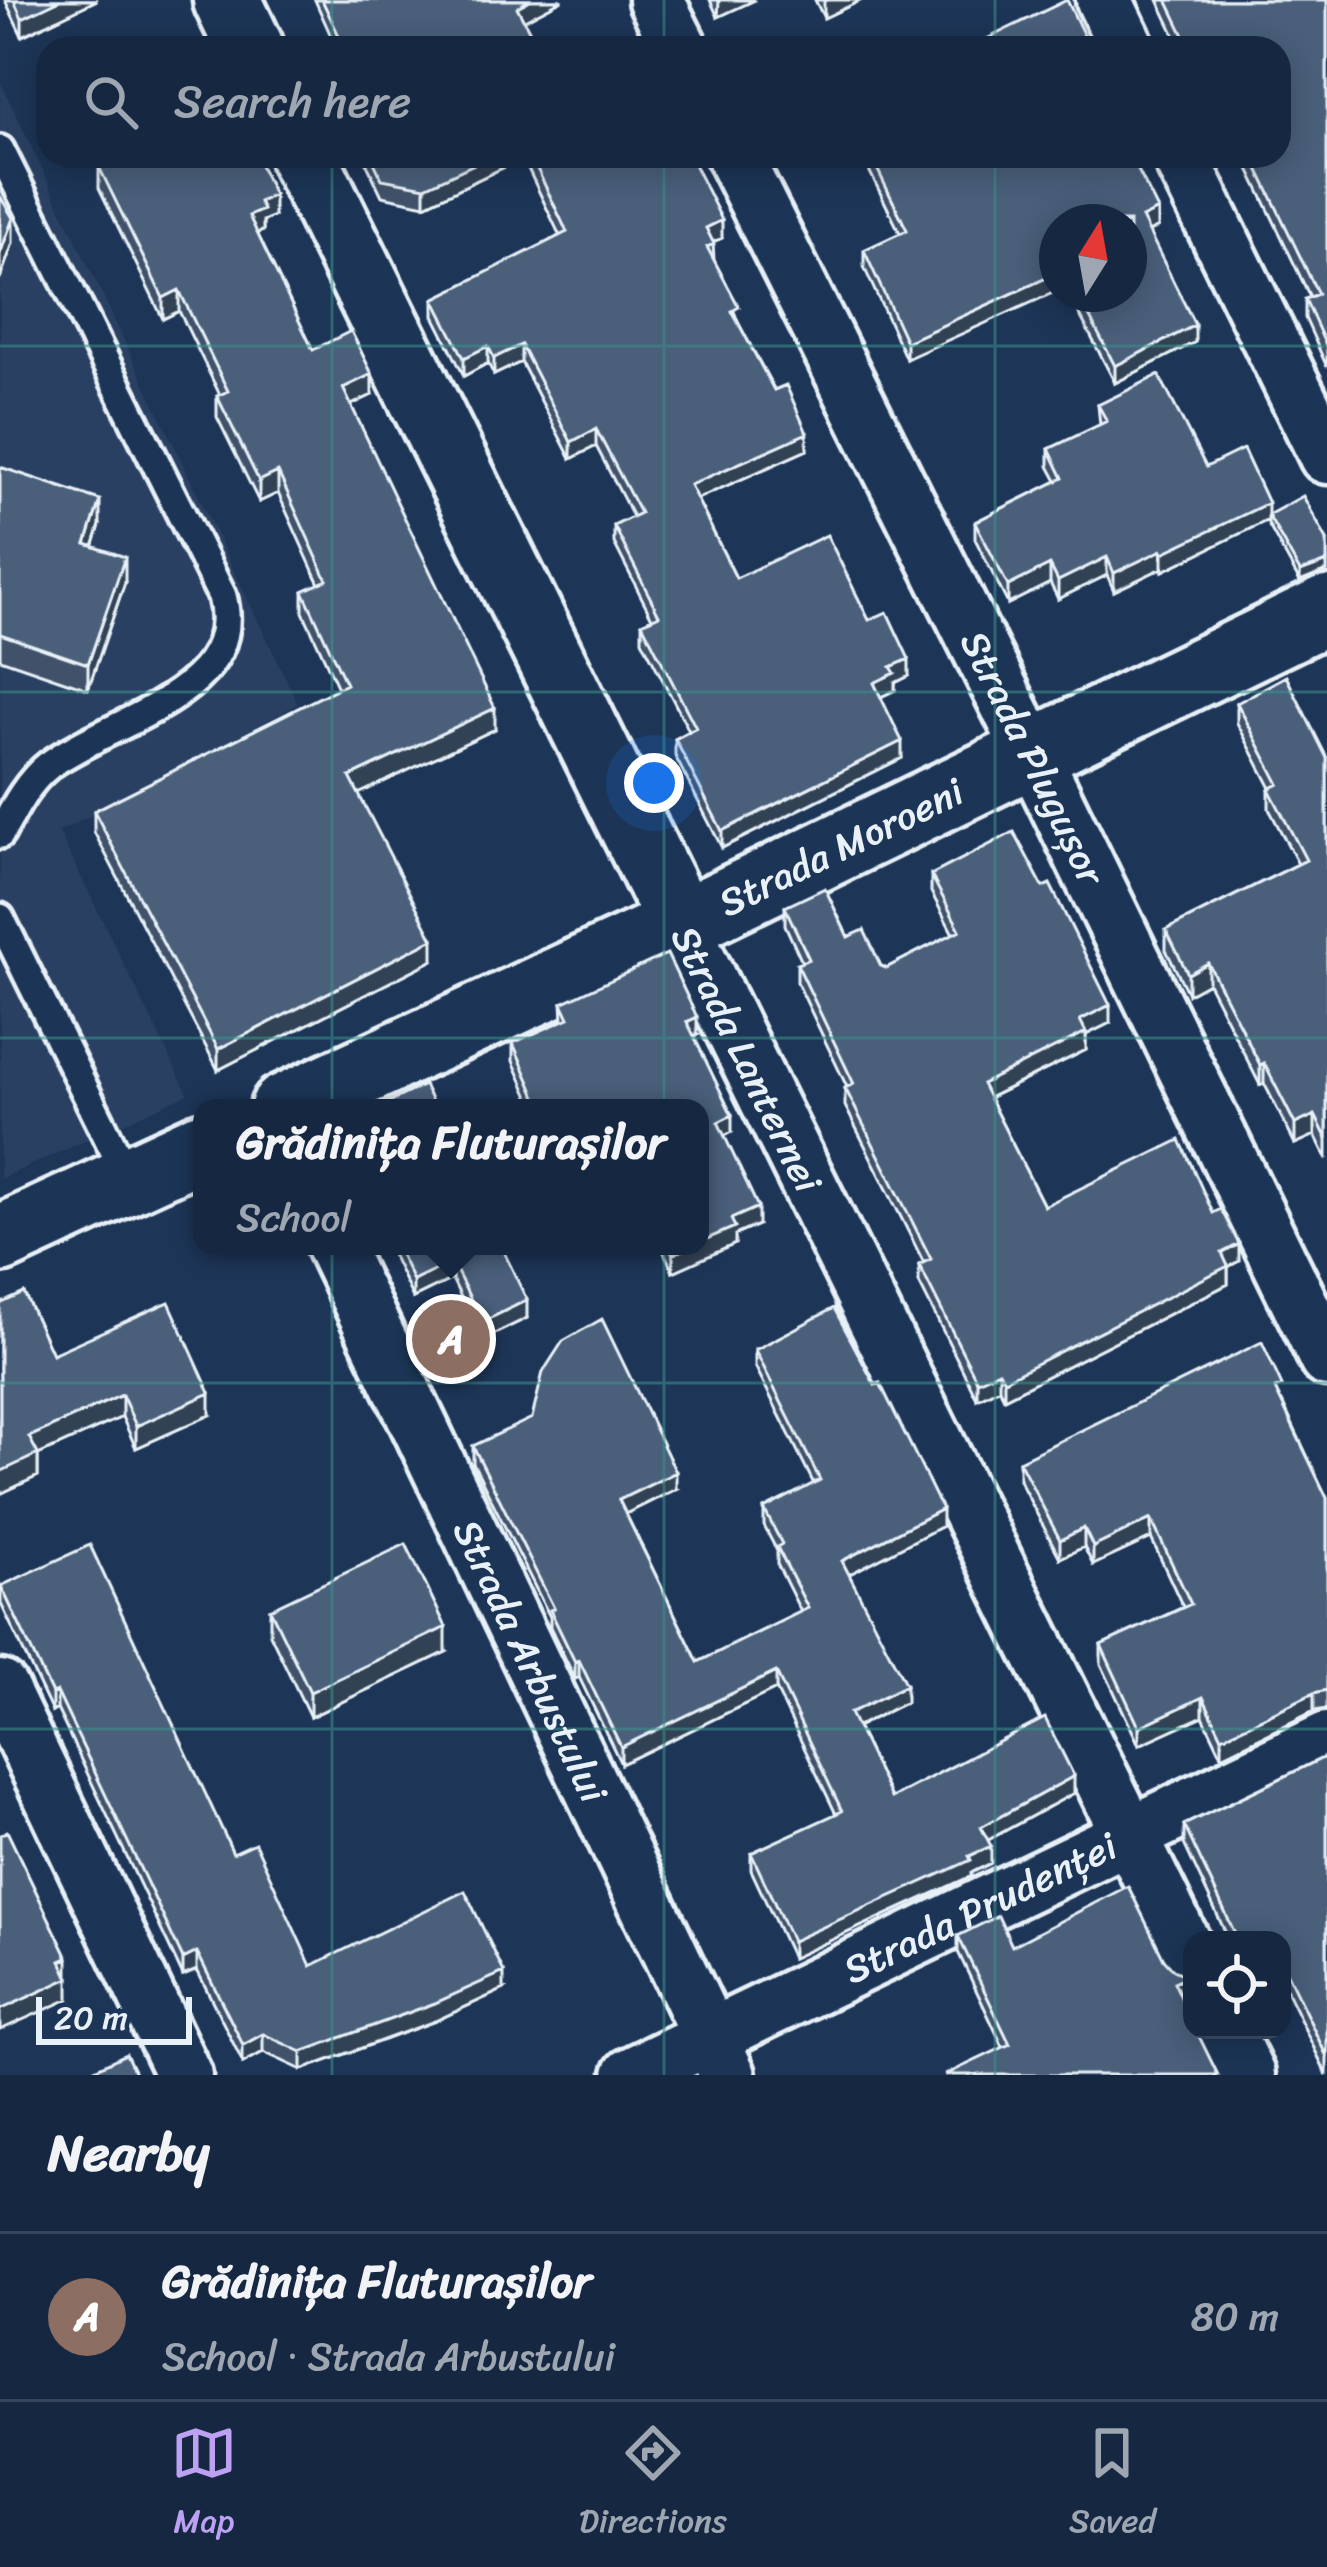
<!DOCTYPE html>
<html lang="en">
<head>
<meta charset="utf-8">
<style>
	body { margin:0; font-family:Sriracha,sans-serif; background:#23344c; color:#f1f3f6 }
	.controls { position:absolute; right:36px; bottom:36px; display:grid; overflow:hidden; border-radius:24px; box-shadow:0 6px 30px #0003 }
	.controls button { width:108px; height:108px; display:grid; place-items:center; padding:0; border:0; border-bottom:3px solid #35445a; background:#162841; color:#f1f3f6; font:60px sans-serif }
	.compass { position:absolute; left:1039px; top:204px; width:108px; height:108px; border-radius:50%; background:#162841; box-shadow:0 6px 30px #0003; rotate:11deg }
	.scale { position:absolute; left:36px; bottom:30px; width:156px; box-sizing:border-box; padding-left:12px; border:6px solid #e8f1f8; border-top:0; font-size:33px; line-height:42px; white-space:nowrap; color:#e8f1f8; -webkit-text-stroke:9px #1d3557; paint-order:stroke }
	.you { position:absolute; left:654px; top:783px; width:42px; height:42px; margin:-30px; border:9px solid #fff; border-radius:50%; background:#1a73e8; box-shadow:0 0 0 18px #1a73e833 }
	.badge { display:grid; place-items:center; width:78px; height:78px; border-radius:50%; background:#bca0f2; color:#fff; font-size:39px; font-weight:700 }
	.pin { position:absolute; translate:-50% -50%; border:6px solid #fff; box-shadow:0 3px 12px #0006 }
	.popup { position:absolute; left:193px; top:1099px; width:516px; height:156px; box-sizing:border-box; display:grid; place-content:center; border-radius:24px; background:#162841; filter:drop-shadow(0 3px 9px #0005); font-size:39px; white-space:nowrap; color:#9ea6b1 }
	.popup b { font-size:45px; color:#f1f3f6 }
	.popup::after { content:''; position:absolute; left:50%; top:100%; margin-left:-24px; border:24px solid transparent; border-top-color:#162841 }
	.list { margin:0; padding:0; list-style:none }
	h2 { display:flex; justify-content:space-between; align-items:center; height:156px; margin:0; padding:0 48px; font-size:51px }
	h2 small { font-size:39px; font-weight:400; color:#9ea6b1 }
	.list li { display:grid; grid-template-columns:78px 1fr auto; gap:36px; align-items:center; box-sizing:border-box; height:168px; padding:0 48px; border-top:3px solid #35445a }
	.list b { display:block; font-size:45px; white-space:nowrap }
	.list p { margin:0; font-size:39px; white-space:nowrap; color:#9ea6b1 }
	.list em { font-size:39px; font-style:normal; color:#9ea6b1 }
	.icon { flex:none; width:66px; height:66px; fill:none; stroke:currentColor; stroke-width:2; stroke-linecap:round; stroke-linejoin:round }
	.map { position:relative; flex:none; width:1327px; height:2075px; overflow:hidden }
	.search { position:absolute; background:#162841; box-shadow:0 6px 30px #0003; left:36px; right:36px; top:36px; height:132px; display:flex; align-items:center; gap:30px; box-sizing:border-box; padding:0 42px; border-radius:36px; color:#9ea6b1; font-size:45px }
	.sheet { height:324px; background:#162841 }
	nav { display:flex; justify-content:space-around; align-items:center; box-sizing:border-box; height:168px; border-top:3px solid #35445a; background:#162841; font-size:33px; color:#9ea6b1 }
	nav a { display:grid; justify-items:center; gap:6px }
	nav .on { color:#bca0f2 }
	.map>svg:first-child { display:block }
	.built { fill:#2a4162 }
	.lines { fill:none; stroke-linecap:round; stroke-linejoin:round }
	.service-casing { stroke:#e8f1f8; stroke-width:36 }
	.minor-casing { stroke:#e8f1f8; stroke-width:63 }
	.tertiary-casing { stroke:#e8f1f8; stroke-width:75 }
	.service { stroke:#1d3557; stroke-width:27 }
	.minor { stroke:#1d3557; stroke-width:54 }
	.tertiary { stroke:#1d3557; stroke-width:66 }
	.wall { fill:#3f5169; stroke:#e8f1f8; stroke-width:3 }
	.shaded-wall { fill:#334255; stroke:#e8f1f8; stroke-width:3 }
	.building { fill:#495e7a; stroke:#e8f1f8; stroke-width:3 }
	.grid { fill:none; stroke:#3a8f8a; stroke-width:3; stroke-opacity:0.55 }
	.labels { text-anchor:middle; dominant-baseline:central; stroke-width:9; stroke-linejoin:round; paint-order:stroke }
	.street-label { font-size:39px; fill:#e8f1f8; stroke:#1d3557 }
</style>
</head>
<body>
<div class="map">
<svg width="1327" height="2075" viewBox="0 0 1327 2075">
	<rect width="100%" height="100%" fill="#1d3557"/>
	<filter id="ink" filterUnits="userSpaceOnUse"><feTurbulence type="fractalNoise" baseFrequency=".00833" numOctaves="2"/><feDisplacementMap in="SourceGraphic" scale="24" xChannelSelector="R" yChannelSelector="G"/><feConvolveMatrix kernelMatrix="1 2 1 2 8 2 1 2 1" color-interpolation-filters="sRGB"/></filter>
	<g filter="url(#ink)">
		<path class="built" d="M 0,81 L 298,704 L 59,832 L 188,1094 L 0,1179 Z"/>
		<g class="lines">
			<defs>
				<path id="service" d="M 0,150 L 222,596 C 248,693 110,720 49,765 C 27,782 13,810 0,834
					M 0,918 L 129,1180"/>
				<g id="minor">
					<path d="M 656,0 L 680,48"/>
					<path d="M 1104,0 L 1127,48"/>
					<path id="s1" d="M 734,156 L 1032,753 L 1327,1359"/>
					<path d="M 1180,156 L 1327,456"/>
					<path id="s2" d="M 681,924 L 1192,1962"/>
					<path id="s3" d="M 334,1246 L 728,2075"/>
					<path d="M 0,1688 L 184,2075"/>
					<path d="M 1225,2030 L 1247,2075"/>
					<path id="s4" d="M 631,2075 L 1327,1740"/>
				</g>
				<g id="tertiary">
					<path d="M 227,0 L 250,48"/>
					<path d="M 303,156 L 681,924"/>
					<path id="s5" d="M 284,1108 L 681,924 L 1327,610"/>
					<path d="M 0,1239 L 202,1146"/>
				</g>
			</defs>
			<use href="#service" class="service-casing"/>
			<use href="#minor" class="minor-casing"/>
			<use href="#tertiary" class="tertiary-casing"/>
			<use href="#service" class="service"/>
			<use href="#minor" class="minor"/>
			<use href="#tertiary" class="tertiary"/>
		</g>
		<path class="wall" d="M 5,0 L 97,0 L 22,36 Z
			M 315,0 L 562,0 L 524,20 L 336,47 Z
			M 710,0 L 755,0 L 718,17 Z
			M 815,0 L 862,0 L 824,18 Z
			M 1158,0 L 1327,0 L 1327,367 L 1305,318 L 1305,299 L 1310,297 L 1243,156 L 1279,156 L 1279,48 L 1181,48 Z
			M 110,156 L 256,156 L 274,216 L 263,221 L 263,231 L 257,233 L 313,350 L 372,395 L 351,405 L 495,729 L 358,794 L 433,960 L 218,1070 L 94,832 L 94,811 L 338,688 L 303,612 L 303,591 L 319,584 L 278,493 L 259,502 L 217,417 L 217,396 L 220,395 L 179,311 L 163,319 L 99,188 L 99,167 L 112,161 Z
			M 363,156 L 690,156 L 722,238 L 713,242 L 714,260 L 739,324 L 807,450 L 697,499 L 736,578 L 869,620 L 909,676 L 895,683 L 895,690 L 881,697 L 902,758 L 722,848 L 675,756 L 675,739 L 689,731 L 642,640 L 642,623 L 652,618 L 614,543 L 614,526 L 633,517 L 596,446 L 571,459 L 521,362 L 494,375 L 488,363 L 464,376 L 434,316 L 434,299 L 560,236 L 523,158 L 425,205 L 382,196 Z
			M 862,156 L 1131,156 L 1158,227 L 1149,232 L 1195,342 L 1115,383 L 1069,294 L 1129,294 L 1129,222 L 906,359 L 864,267 L 864,250 L 900,233 Z
			M 1098,405 L 1206,467 L 1268,515 L 1327,540 L 1327,571 L 1300,582 L 1268,524 L 1268,520 L 1163,571 L 1162,568 L 1114,591 L 1107,575 L 1058,599 L 1050,583 L 1008,604 L 975,539 L 975,522 L 1057,481 L 1049,466 L 1049,449 L 1100,425 Z
			M 0,467 L 100,525 L 93,547 L 125,582 L 88,689 L 0,659 Z
			M 1237,703 L 1327,758 L 1327,1159 L 1315,1135 L 1295,1144 L 1264,1083 L 1260,1085 L 1208,983 L 1188,994 L 1166,950 L 1166,930 L 1298,864 L 1269,809 L 1269,789 L 1271,788 L 1237,723 Z
			M 931,875 L 1110,1023 L 1086,1035 L 1086,1050 L 989,1098 L 1044,1206 L 1213,1213 L 1239,1261 L 1228,1267 L 1228,1284 L 1004,1398 L 999,1388 L 977,1399 L 919,1283 L 919,1265 L 924,1263 L 845,1106 L 845,1088 L 847,1087 L 797,982 L 797,964 L 802,962 L 785,925 L 785,907 L 881,966 L 886,968 L 953,934 L 931,892 Z
			M 562,1003 L 697,1035 L 694,1036 L 732,1132 L 724,1136 L 758,1225 L 735,1235 L 735,1244 L 673,1272 L 661,1246 L 700,1246 L 700,1108 L 534,1108 L 513,1061 L 513,1043 L 563,1021 Z
			M 388,1246 L 501,1246 L 527,1318 L 482,1340 L 452,1279 L 413,1298 Z
			M 0,1304 L 52,1354 L 210,1415 L 136,1448 L 122,1417 L 38,1455 L 38,1476 L 0,1494 Z
			M 755,1350 L 942,1526 L 849,1574 L 906,1702 L 857,1727 L 891,1798 L 1074,1793 L 988,1840 L 991,1863 L 971,1873 L 971,1876 L 792,1958 L 751,1870 L 751,1853 L 836,1814 L 776,1689 L 621,1764 L 579,1677 L 575,1679 L 550,1627 L 550,1617 L 473,1463 L 473,1446 L 676,1489 L 626,1514 L 698,1662 L 801,1612 L 777,1564 L 777,1551 L 764,1526 L 764,1509 L 814,1484 L 755,1366 Z
			M 1282,1402 L 1327,1498 L 1327,1709 L 1314,1711 L 1222,1756 L 1203,1716 L 1139,1745 L 1101,1664 L 1101,1645 L 1183,1607 L 1151,1538 L 1093,1565 L 1084,1547 L 1060,1558 L 1019,1480 L 1019,1461 Z
			M 1,1586 L 233,1853 L 311,1966 L 504,1989 L 435,2021 L 302,2070 L 263,2052 L 243,2063 L 197,1970 L 183,1976 L 57,1709 L 52,1712 L 1,1604 Z
			M 270,1609 L 446,1652 L 310,1717 L 270,1634 Z
			M 1327,1756 L 1327,2075 L 1282,1982 L 1282,1940 L 1229,1940 L 1184,1844 L 1184,1825 Z
			M 958,1936 L 1012,1946 L 1164,1959 L 1187,1993 L 1003,2047 L 958,1952 Z"/>
		<path class="shaded-wall" d="M 60,0 L 97,0 L 22,36 L 22,18 Z
			M 530,0 L 562,0 L 517,24 L 517,7 Z
			M 719,0 L 755,0 L 718,17 Z
			M 827,0 L 862,0 L 824,18 L 824,1 Z
			M 491,156 L 523,156 L 523,158 L 425,205 L 425,187 Z
			M 274,195 L 274,216 L 263,221 L 263,231 L 249,237 L 249,216 L 259,202 Z
			M 1158,210 L 1158,227 L 1142,235 L 1142,218 Z
			M 13,218 L 13,243 L 0,279 L 0,254 Z
			M 722,220 L 722,238 L 706,245 L 706,228 Z
			M 1057,273 L 1057,291 L 906,359 L 906,342 Z
			M 179,290 L 179,311 L 163,319 L 163,298 Z
			M 1195,325 L 1195,342 L 1115,383 L 1115,366 Z
			M 521,345 L 521,362 L 494,375 L 494,358 Z
			M 488,346 L 488,363 L 464,376 L 464,358 Z
			M 372,374 L 372,395 L 343,409 L 343,388 Z
			M 596,429 L 596,446 L 571,459 L 571,442 Z
			M 807,433 L 807,450 L 690,502 L 690,485 Z
			M 278,472 L 278,493 L 259,502 L 259,481 Z
			M 100,500 L 100,525 L 86,569 L 86,544 Z
			M 1268,503 L 1268,520 L 1163,571 L 1163,553 Z
			M 1162,550 L 1162,568 L 1114,591 L 1114,573 Z
			M 125,557 L 125,582 L 88,689 L 88,664 Z
			M 1107,557 L 1107,575 L 1058,599 L 1058,581 Z
			M 1327,562 L 1327,571 L 1300,582 L 1300,572 Z
			M 1050,565 L 1050,583 L 1008,604 L 1008,586 Z
			M 909,659 L 909,676 L 895,683 L 895,690 L 874,700 L 874,683 L 891,667 Z
			M 495,708 L 495,729 L 350,798 L 350,777 Z
			M 902,741 L 902,758 L 722,848 L 722,831 Z
			M 433,939 L 433,960 L 218,1070 L 218,1049 Z
			M 1208,963 L 1208,983 L 1188,994 L 1188,974 Z
			M 1110,1005 L 1110,1023 L 1086,1035 L 1086,1050 L 982,1101 L 982,1084 L 1080,1020 Z
			M 697,1017 L 697,1035 L 687,1040 L 687,1022 Z
			M 1264,1063 L 1264,1083 L 1260,1085 L 1260,1065 Z
			M 732,1115 L 732,1132 L 718,1139 L 718,1122 Z
			M 1315,1115 L 1315,1135 L 1295,1144 L 1295,1124 Z
			M 758,1207 L 758,1225 L 735,1235 L 735,1244 L 673,1272 L 673,1254 L 692,1246 L 700,1246 L 700,1242 L 731,1219 Z
			M 1239,1244 L 1239,1261 L 1228,1267 L 1228,1284 L 1004,1398 L 1004,1380 Z
			M 452,1262 L 452,1279 L 413,1298 L 413,1281 Z
			M 527,1300 L 527,1318 L 482,1340 L 482,1322 Z
			M 999,1371 L 999,1388 L 977,1399 L 977,1381 Z
			M 210,1393 L 210,1415 L 136,1448 L 136,1426 Z
			M 122,1395 L 122,1417 L 38,1455 L 38,1476 L 0,1494 L 0,1472 L 29,1437 Z
			M 676,1472 L 676,1489 L 619,1517 L 619,1500 Z
			M 942,1509 L 942,1526 L 842,1578 L 842,1561 Z
			M 1151,1519 L 1151,1538 L 1093,1565 L 1093,1547 Z
			M 1084,1528 L 1084,1547 L 1060,1558 L 1060,1540 Z
			M 446,1627 L 446,1652 L 310,1717 L 310,1692 Z
			M 579,1660 L 579,1677 L 575,1679 L 575,1662 Z
			M 776,1672 L 776,1689 L 621,1764 L 621,1747 Z
			M 906,1685 L 906,1702 L 850,1730 L 850,1713 Z
			M 57,1692 L 57,1709 L 52,1712 L 52,1694 Z
			M 1314,1693 L 1314,1711 L 1222,1756 L 1222,1737 Z
			M 1203,1697 L 1203,1716 L 1139,1745 L 1139,1727 Z
			M 1074,1776 L 1074,1793 L 981,1844 L 981,1827 Z
			M 991,1846 L 991,1863 L 971,1873 L 971,1876 L 792,1958 L 792,1941 Z
			M 197,1952 L 197,1970 L 183,1976 L 183,1959 Z
			M 68,1958 L 68,1978 L 61,1961 Z
			M 504,1972 L 504,1989 L 435,2021 L 302,2070 L 302,2052 Z
			M 1187,1976 L 1187,1993 L 1174,1999 L 1174,1982 Z
			M 69,1978 L 69,1999 L 0,2030 L 0,2010 Z
			M 263,2034 L 263,2052 L 243,2063 L 243,2045 Z"/>
		<path class="building" d="M 14,0 L 60,0 L 22,18 Z
			M 322,0 L 530,0 L 517,7 L 538,47 L 335,48 L 343,44 Z
			M 1067,0 L 1090,48 L 968,48 Z
			M 1167,0 L 1327,0 L 1327,348 L 1305,299 L 1318,294 L 1252,156 L 1279,156 L 1279,48 L 1190,48 Z
			M 120,156 L 256,156 L 274,195 L 259,202 L 263,210 L 249,216 L 313,350 L 351,331 L 372,374 L 343,388 L 495,708 L 350,777 L 433,939 L 218,1049 L 94,811 L 346,684 L 303,591 L 327,580 L 278,472 L 259,481 L 217,396 L 228,391 L 179,290 L 163,298 L 99,167 Z
			M 371,156 L 491,156 L 425,187 L 382,179 Z
			M 531,156 L 690,156 L 722,220 L 706,228 L 714,244 L 707,247 L 739,307 L 732,311 L 774,390 L 786,385 L 807,433 L 690,485 L 736,578 L 827,535 L 869,620 L 887,612 L 909,659 L 891,667 L 895,673 L 874,683 L 902,741 L 722,831 L 675,739 L 696,728 L 642,623 L 659,615 L 614,526 L 640,513 L 596,429 L 571,442 L 521,345 L 494,358 L 488,346 L 464,358 L 434,299 L 567,232 Z
			M 871,156 L 1131,156 L 1158,210 L 1142,218 L 1195,325 L 1115,366 L 1078,294 L 1129,294 L 1129,222 L 1057,222 L 1057,273 L 906,342 L 864,250 L 907,230 Z
			M 0,196 L 13,218 L 0,254 Z
			M 1159,375 L 1206,467 L 1243,449 L 1268,503 L 1163,553 L 1162,550 L 1114,573 L 1107,557 L 1058,581 L 1050,565 L 1008,586 L 975,522 L 1063,478 L 1049,449 L 1107,421 L 1098,405 Z
			M 0,467 L 100,500 L 86,544 L 125,557 L 88,664 L 0,634 Z
			M 1303,496 L 1327,540 L 1327,562 L 1300,572 L 1268,515 Z
			M 1286,676 L 1327,758 L 1327,1139 L 1315,1115 L 1295,1124 L 1264,1063 L 1260,1065 L 1208,963 L 1188,974 L 1166,930 L 1306,860 L 1269,789 L 1279,784 L 1237,703 Z
			M 1014,832 L 1043,887 L 1050,884 L 1110,1005 L 1080,1020 L 1086,1032 L 982,1084 L 1044,1206 L 1180,1140 L 1213,1213 L 1221,1209 L 1239,1244 L 1222,1253 L 1228,1266 L 1004,1380 L 999,1371 L 977,1381 L 919,1265 L 931,1259 L 845,1088 L 854,1084 L 797,964 L 809,959 L 785,907 L 825,888 L 848,937 L 864,930 L 881,966 L 886,968 L 960,930 L 931,875 Z
			M 667,954 L 697,1017 L 687,1022 L 732,1115 L 718,1122 L 758,1207 L 731,1219 L 735,1227 L 700,1242 L 700,1108 L 614,1108 L 613,1105 L 606,1108 L 541,1108 L 513,1043 L 569,1018 L 562,1003 Z
			M 424,1085 L 435,1108 L 377,1108 Z
			M 396,1246 L 501,1246 L 527,1300 L 482,1322 L 452,1262 L 413,1281 Z
			M 669,1246 L 692,1246 L 673,1254 Z
			M 24,1293 L 52,1354 L 169,1302 L 210,1393 L 136,1426 L 122,1395 L 29,1437 L 38,1454 L 0,1472 L 0,1304 Z
			M 834,1308 L 875,1385 L 880,1383 L 942,1509 L 842,1561 L 906,1685 L 850,1713 L 891,1798 L 1045,1718 L 1074,1776 L 981,1827 L 991,1846 L 969,1856 L 971,1860 L 792,1941 L 751,1853 L 842,1811 L 776,1672 L 621,1747 L 579,1660 L 575,1662 L 550,1610 L 554,1608 L 473,1446 L 532,1418 L 543,1372 L 563,1341 L 602,1319 L 676,1472 L 619,1500 L 698,1662 L 808,1608 L 777,1547 L 782,1544 L 764,1509 L 820,1480 L 755,1350 Z
			M 1262,1342 L 1282,1386 L 1275,1389 L 1327,1498 L 1327,1690 L 1314,1693 L 1222,1737 L 1203,1697 L 1139,1727 L 1101,1645 L 1191,1604 L 1151,1519 L 1093,1547 L 1084,1528 L 1060,1540 L 1019,1461 Z
			M 406,1544 L 446,1627 L 310,1692 L 270,1609 Z
			M 90,1545 L 233,1853 L 255,1843 L 311,1966 L 465,1891 L 504,1972 L 435,2003 L 302,2052 L 263,2034 L 243,2045 L 197,1952 L 183,1959 L 57,1692 L 52,1694 L 1,1586 Z
			M 1327,1756 L 1327,2057 L 1282,1963 L 1282,1940 L 1271,1940 L 1269,1936 L 1259,1940 L 1238,1940 L 1184,1825 Z
			M 7,1831 L 68,1958 L 61,1961 L 69,1978 L 0,2010 L 0,1835 Z
			M 1128,1886 L 1164,1959 L 1174,1970 L 1187,1976 L 1174,1982 L 1192,2021 L 1192,2030 L 1196,2030 L 1218,2075 L 945,2075 L 1010,2044 L 958,1936 L 998,1916 L 1012,1946 Z
			M 126,2054 L 136,2075 L 82,2075 Z"/>
	</g>
	<path class="grid" d="M 332,0 L 332,48M 664,0 L 664,48M 995,0 L 995,48M 332,156 L 332,2075M 664,156 L 664,2075M 995,156 L 995,2075M 0,346 L 1327,346M 0,692 L 1327,692M 0,1038 L 1327,1038M 0,1383 L 1327,1383M 0,1729 L 1327,1729"/>
	<g class="labels">
		<g class="street-label">
			<text stroke="none"><textPath href="#s1" startOffset="672">Strada Plugușor</textPath></text>
			<text stroke="none"><textPath href="#s5" startOffset="615">Strada Moroeni</textPath></text>
			<text stroke="none"><textPath href="#s2" startOffset="150">Strada Lanternei</textPath></text>
			<text stroke="none"><textPath href="#s3" startOffset="459">Strada Arbustului</textPath></text>
			<text stroke="none"><textPath href="#s4" startOffset="387">Strada Prudenței</textPath></text>
		</g>
	</g>
</svg>
<div class="controls">
<button><svg class="icon" aria-label="locate" viewBox="0 0 24 24"><circle cx="12" cy="12" r="6"/><path d="M12 2v4M12 18v4M2 12h4M18 12h4"/></svg></button>
</div>
<svg class="compass" viewBox="-18 -18 36 36"><path d="M0-13l5 13h-10z" fill="#e53935"/><path d="M0 13l5-13h-10z" fill="#9ea6b1"/></svg>
<div class="scale">20 m</div>
<div class="you"></div>
<div class="pin badge" style="left:451px;top:1339px;background:#8d6e63">A</div>
<div class="popup"><b>Grădinița Fluturașilor</b>School</div>
<div class="search"><svg class="icon" aria-label="search" viewBox="0 0 24 24"><circle cx="10" cy="10" r="6"/><path d="M15 15l6 6"/></svg>Search here</div>
</div>
<section class="sheet">
<h2>Nearby<small></small></h2>
<ul class="list">
<li><span class="badge" style="background:#8d6e63">A</span><div><b>Grădinița Fluturașilor</b><p>School · Strada Arbustului</p></div><em>80 m</em></li>
</ul>
</section>
<nav>
<a class="on"><svg class="icon" aria-label="map" viewBox="0 0 24 24"><path d="M3 6l6-2 6 2 6-2v14l-6 2-6-2-6 2zM9 4v14M15 6v14"/></svg>Map</a>
<a><svg class="icon" aria-label="directions" viewBox="0 0 24 24"><path d="M12 3l9 9-9 9-9-9zM9 14v-3h6M13 9l2 2-2 2"/></svg>Directions</a>
<a><svg class="icon" aria-label="saved" viewBox="0 0 24 24"><path d="M7 4h10v16l-5-4-5 4z"/></svg>Saved</a>
</nav>
</body>
</html>
